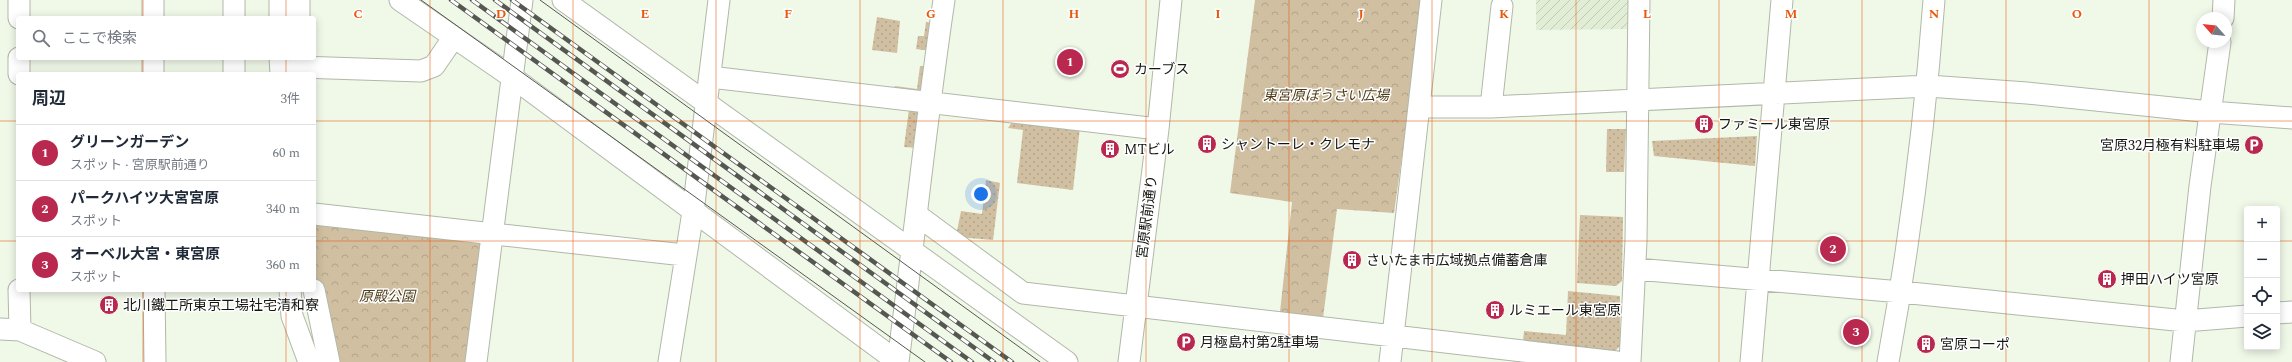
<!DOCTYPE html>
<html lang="ja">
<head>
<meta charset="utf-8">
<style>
	body { margin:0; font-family:Spectral,"Noto Sans JP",serif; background:#f2f2f3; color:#1f2937 }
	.controls { position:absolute; right:12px; bottom:12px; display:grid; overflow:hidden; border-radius:4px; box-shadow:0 2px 10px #0003 }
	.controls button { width:36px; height:36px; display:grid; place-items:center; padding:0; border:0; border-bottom:1px solid #e0e1e3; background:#fff; color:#1f2937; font:20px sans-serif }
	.compass { position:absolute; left:2196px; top:12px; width:36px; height:36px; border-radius:50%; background:#fff; box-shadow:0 2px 10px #0003; rotate:297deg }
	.you { position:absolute; left:981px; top:194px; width:14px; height:14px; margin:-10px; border:3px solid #fff; border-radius:50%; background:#1a73e8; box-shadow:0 0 0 6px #1a73e833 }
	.badge { display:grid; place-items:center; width:26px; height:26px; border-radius:50%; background:#b9284f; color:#fff; font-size:13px; font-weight:700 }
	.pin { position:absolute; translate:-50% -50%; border:2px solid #fff; box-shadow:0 1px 4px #0006 }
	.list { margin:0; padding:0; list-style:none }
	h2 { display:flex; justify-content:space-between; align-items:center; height:52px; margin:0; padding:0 16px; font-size:17px }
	h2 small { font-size:13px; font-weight:400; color:#747a83 }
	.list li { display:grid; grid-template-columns:26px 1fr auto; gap:12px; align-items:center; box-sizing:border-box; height:56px; padding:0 16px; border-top:1px solid #e0e1e3 }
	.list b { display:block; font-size:15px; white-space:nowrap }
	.list p { margin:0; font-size:13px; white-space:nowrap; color:#747a83 }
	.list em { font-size:13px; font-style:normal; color:#747a83 }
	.icon { flex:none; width:22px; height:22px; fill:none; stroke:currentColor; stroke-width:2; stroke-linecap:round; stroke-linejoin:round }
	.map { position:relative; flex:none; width:2292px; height:362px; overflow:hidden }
	.search { position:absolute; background:#fff; box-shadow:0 2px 10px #0003; left:16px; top:16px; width:300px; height:44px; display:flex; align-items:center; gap:10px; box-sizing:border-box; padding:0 14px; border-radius:4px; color:#747a83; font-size:15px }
	.panel { position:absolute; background:#fff; box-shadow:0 2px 10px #0003; left:16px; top:72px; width:300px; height:220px; border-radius:4px }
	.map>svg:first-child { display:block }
	.industrial { fill:url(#industrial-furrows) }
	.park { fill:url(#park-crowns) }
	.garden { fill:url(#garden-dots) }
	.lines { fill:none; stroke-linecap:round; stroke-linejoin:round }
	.minor-casing { stroke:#b1b8a9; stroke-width:23 }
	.minor { stroke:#fff; stroke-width:21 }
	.tram { stroke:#555850; stroke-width:1 }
	.rail-casing { stroke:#555850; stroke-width:4.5 }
	.rail { stroke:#fff; stroke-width:3; stroke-dasharray:9; stroke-linecap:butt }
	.grid { fill:none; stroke:#e8590c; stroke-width:1; stroke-opacity:0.55 }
	.labels { text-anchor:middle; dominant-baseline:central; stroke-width:3; stroke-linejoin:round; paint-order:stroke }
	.poi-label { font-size:14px; fill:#141611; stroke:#fff; text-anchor:start }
	.park-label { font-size:14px; font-style:italic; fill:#4f3c17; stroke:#fff }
	.street-label { font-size:14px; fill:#141611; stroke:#fff }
	.grid-label { font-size:13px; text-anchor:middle; font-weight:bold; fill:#e8590c; stroke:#fff; stroke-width:3; stroke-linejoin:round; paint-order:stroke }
</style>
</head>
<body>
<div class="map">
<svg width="2292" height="362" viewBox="0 0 2292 362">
	<defs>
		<pattern id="industrial-furrows" width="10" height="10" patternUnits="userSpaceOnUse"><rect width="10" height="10" fill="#e2edd6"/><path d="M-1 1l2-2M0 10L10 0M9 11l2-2" fill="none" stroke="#c1cab7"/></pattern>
		<pattern id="park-crowns" width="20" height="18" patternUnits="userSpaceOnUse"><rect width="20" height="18" fill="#d0bfa1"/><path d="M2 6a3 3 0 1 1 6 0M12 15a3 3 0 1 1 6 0" fill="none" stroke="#b2a38a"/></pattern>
		<pattern id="garden-dots" width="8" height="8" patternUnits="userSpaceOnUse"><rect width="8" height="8" fill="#d0bfa1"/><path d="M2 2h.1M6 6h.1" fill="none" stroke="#b2a38a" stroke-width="1.8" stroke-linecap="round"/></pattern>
	</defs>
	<rect width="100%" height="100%" fill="#f0f8e8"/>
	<path class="industrial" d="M 1536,0 L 1629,0 L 1628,29 L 1536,30 Z"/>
	<path class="park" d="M 1255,0 L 1424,0 L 1394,213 L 1337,209 L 1323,318 L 1280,312 L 1292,202 L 1230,193 Z
		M 314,222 L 483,239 L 468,362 L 334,362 L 316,286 Z"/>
	<path class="garden" d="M 877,17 L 900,21 L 897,53 L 872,50 Z
		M 926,22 L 934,23 L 931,51 L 916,49 L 918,36 L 924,36 Z
		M 920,66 L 929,67 L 926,94 L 893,94 L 895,86 L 917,89 Z
		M 909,109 L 920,109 L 919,148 L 904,147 Z
		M 1014,119 L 1080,127 L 1073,190 L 1017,183 L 1023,130 L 1008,128 Z
		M 1607,129 L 1626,129 L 1624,172 L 1606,172 Z
		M 1757,136 L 1755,166 L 1654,156 L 1652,141 Z
		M 986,180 L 1000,183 L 993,240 L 957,237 L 950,231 L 957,231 L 961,211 L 982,214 Z
		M 1580,215 L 1623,217 L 1622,281 L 1616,286 L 1577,283 Z
		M 1568,291 L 1620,296 L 1620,346 L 1615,351 L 1523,341 L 1524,331 L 1566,335 Z"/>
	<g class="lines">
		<defs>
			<path id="minor" d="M 153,0 L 153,18
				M 280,0 L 280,18
				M 299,0 L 299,18
				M 400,0 L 512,77 L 898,362
				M 563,0 L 1067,362
				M 19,18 L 19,0
				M 234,18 L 234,0
				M 2223,18 L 2224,0
				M 19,58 L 19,74
				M 153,58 L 153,74
				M 280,58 L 281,74
				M 299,67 L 421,71 L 434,66 L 454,37
				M 234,74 L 234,58
				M 710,77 L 1158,129
				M 1419,107 L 1491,107 L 1928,86 L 2027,93 L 2211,112 L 2292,118
				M 1491,107 L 1502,6
				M 314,214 L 684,255
				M 917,215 L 1023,293 L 1617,362
				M 1636,269 L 1901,292 L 2185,321 L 2247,316
				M 19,290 L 20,330
				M 154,290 L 155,362
				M 290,290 L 292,316 L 309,362
				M 314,290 L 329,362
				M 2277,313 L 2292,312
				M 0,329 L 20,330 L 95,362
				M 476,362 L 522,0
				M 669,362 L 693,212 L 719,0
				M 898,362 C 914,241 926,120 944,0
				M 1129,362 L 1158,129 L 1171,0
				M 1390,362 L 1431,0
				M 1630,362 L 1636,241 L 1639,0
				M 1751,362 L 1782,0
				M 1888,362 C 1910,241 1925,122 1934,0
				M 2181,362 L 2200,186 L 2220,42"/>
		</defs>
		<use href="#minor" class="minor-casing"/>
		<use href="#minor" class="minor"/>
		<path class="tram" d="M 421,0 L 925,362
			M 540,0 L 1040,362"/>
		<defs>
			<path id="rail" d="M 451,0 L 951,362
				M 472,0 L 972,362
				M 495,0 L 994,362
				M 512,0 L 1012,362"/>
		</defs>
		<use href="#rail" class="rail-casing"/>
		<use href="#rail" class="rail"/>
	</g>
	<path class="grid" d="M 143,0 L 143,18M 286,0 L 286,18M 430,0 L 430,362M 573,0 L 573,362M 716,0 L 716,362M 860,0 L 860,362M 1003,0 L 1003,362M 1146,0 L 1146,362M 1289,0 L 1289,362M 1432,0 L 1432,362M 1576,0 L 1576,362M 1719,0 L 1719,362M 1862,0 L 1862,362M 2006,0 L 2006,362M 2149,0 L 2149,362M 143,58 L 143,74M 286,58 L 286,74M 0,121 L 18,121M 314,121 L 2292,121M 0,241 L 18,241M 314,241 L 2247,241M 2277,241 L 2292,241M 143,290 L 143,362M 286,290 L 286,362"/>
	<defs>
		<symbol id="stadium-disc" viewBox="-11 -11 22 22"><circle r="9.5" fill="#b9284f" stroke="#fff"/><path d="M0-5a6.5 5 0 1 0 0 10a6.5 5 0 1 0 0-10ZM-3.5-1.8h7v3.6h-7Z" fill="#fff"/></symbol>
		<symbol id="building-disc" viewBox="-11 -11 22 22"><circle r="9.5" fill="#b9284f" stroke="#fff"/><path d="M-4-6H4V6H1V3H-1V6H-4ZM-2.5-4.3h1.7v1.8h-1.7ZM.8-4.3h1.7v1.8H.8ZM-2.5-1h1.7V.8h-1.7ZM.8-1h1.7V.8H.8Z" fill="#fff"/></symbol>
		<symbol id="parking-disc" viewBox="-11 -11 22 22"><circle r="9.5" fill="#b9284f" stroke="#fff"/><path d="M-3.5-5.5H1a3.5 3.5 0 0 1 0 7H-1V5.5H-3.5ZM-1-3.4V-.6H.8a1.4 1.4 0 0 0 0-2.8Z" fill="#fff"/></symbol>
	</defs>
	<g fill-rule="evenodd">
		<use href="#stadium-disc" x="1109" y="58" width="22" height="22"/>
		<use href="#building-disc" x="1693" y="113" width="22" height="22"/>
		<use href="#building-disc" x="1196" y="133" width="22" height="22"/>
		<use href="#parking-disc" x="2243" y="134" width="22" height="22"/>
		<use href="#building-disc" x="1099" y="138" width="22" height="22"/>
		<use href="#building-disc" x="1341" y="249" width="22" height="22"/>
		<use href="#building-disc" x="2096" y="268" width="22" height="22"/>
		<use href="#building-disc" x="98" y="294" width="22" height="22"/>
		<use href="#building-disc" x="1484" y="299" width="22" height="22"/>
		<use href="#parking-disc" x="1175" y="331" width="22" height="22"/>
		<use href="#building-disc" x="1915" y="333" width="22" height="22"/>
	</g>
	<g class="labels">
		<g class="poi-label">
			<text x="1134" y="69">カーブス</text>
			<text x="1718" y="124">ファミール東宮原</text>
			<text x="1221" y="144">シャントーレ・クレモナ</text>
			<text x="2240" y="145" text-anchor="end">宮原32月極有料駐車場</text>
			<text x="1124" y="149">MTビル</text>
			<text x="1366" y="260">さいたま市広域拠点備蓄倉庫</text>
			<text x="2121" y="279">押田ハイツ宮原</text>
			<text x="123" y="305">北川鐵工所東京工場社宅清和寮</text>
			<text x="1509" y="310">ルミエール東宮原</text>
			<text x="1200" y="342">月極島村第2駐車場</text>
			<text x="1940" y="344">宮原コーポ</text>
		</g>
		<g class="park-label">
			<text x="1326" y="95">東宮原ぼうさい広場</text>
			<text x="387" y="296">原殿公園</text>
		</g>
		<g class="street-label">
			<text transform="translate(1147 217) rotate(-83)">宮原駅前通り</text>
		</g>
	</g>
	<g class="grid-label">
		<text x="358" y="18">C</text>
		<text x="501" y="18">D</text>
		<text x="645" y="18">E</text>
		<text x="788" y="18">F</text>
		<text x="931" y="18">G</text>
		<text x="1074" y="18">H</text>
		<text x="1218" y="18">I</text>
		<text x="1361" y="18">J</text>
		<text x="1504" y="18">K</text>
		<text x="1647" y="18">L</text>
		<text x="1791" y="18">M</text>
		<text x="1934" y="18">N</text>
		<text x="2077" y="18">O</text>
	</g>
</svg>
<div class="controls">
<button>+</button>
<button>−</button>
<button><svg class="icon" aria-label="locate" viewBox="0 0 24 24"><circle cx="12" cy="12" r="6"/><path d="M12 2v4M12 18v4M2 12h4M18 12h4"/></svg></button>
<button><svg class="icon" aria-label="layers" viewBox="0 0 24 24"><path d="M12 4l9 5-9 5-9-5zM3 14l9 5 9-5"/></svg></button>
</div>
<svg class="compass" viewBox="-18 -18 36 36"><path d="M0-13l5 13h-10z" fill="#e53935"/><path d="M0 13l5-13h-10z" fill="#747a83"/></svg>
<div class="you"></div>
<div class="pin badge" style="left:1070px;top:62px">1</div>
<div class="pin badge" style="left:1833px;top:249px">2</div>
<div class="pin badge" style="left:1856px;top:332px">3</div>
<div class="search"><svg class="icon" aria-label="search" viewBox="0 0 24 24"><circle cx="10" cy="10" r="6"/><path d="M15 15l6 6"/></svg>ここで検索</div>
<section class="panel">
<h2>周辺<small>3件</small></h2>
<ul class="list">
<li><span class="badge">1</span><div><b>グリーンガーデン</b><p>スポット · 宮原駅前通り</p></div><em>60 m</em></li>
<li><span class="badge">2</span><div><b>パークハイツ大宮宮原</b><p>スポット</p></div><em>340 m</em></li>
<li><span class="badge">3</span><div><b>オーベル大宮・東宮原</b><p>スポット</p></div><em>360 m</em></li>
</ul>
</section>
</div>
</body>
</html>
